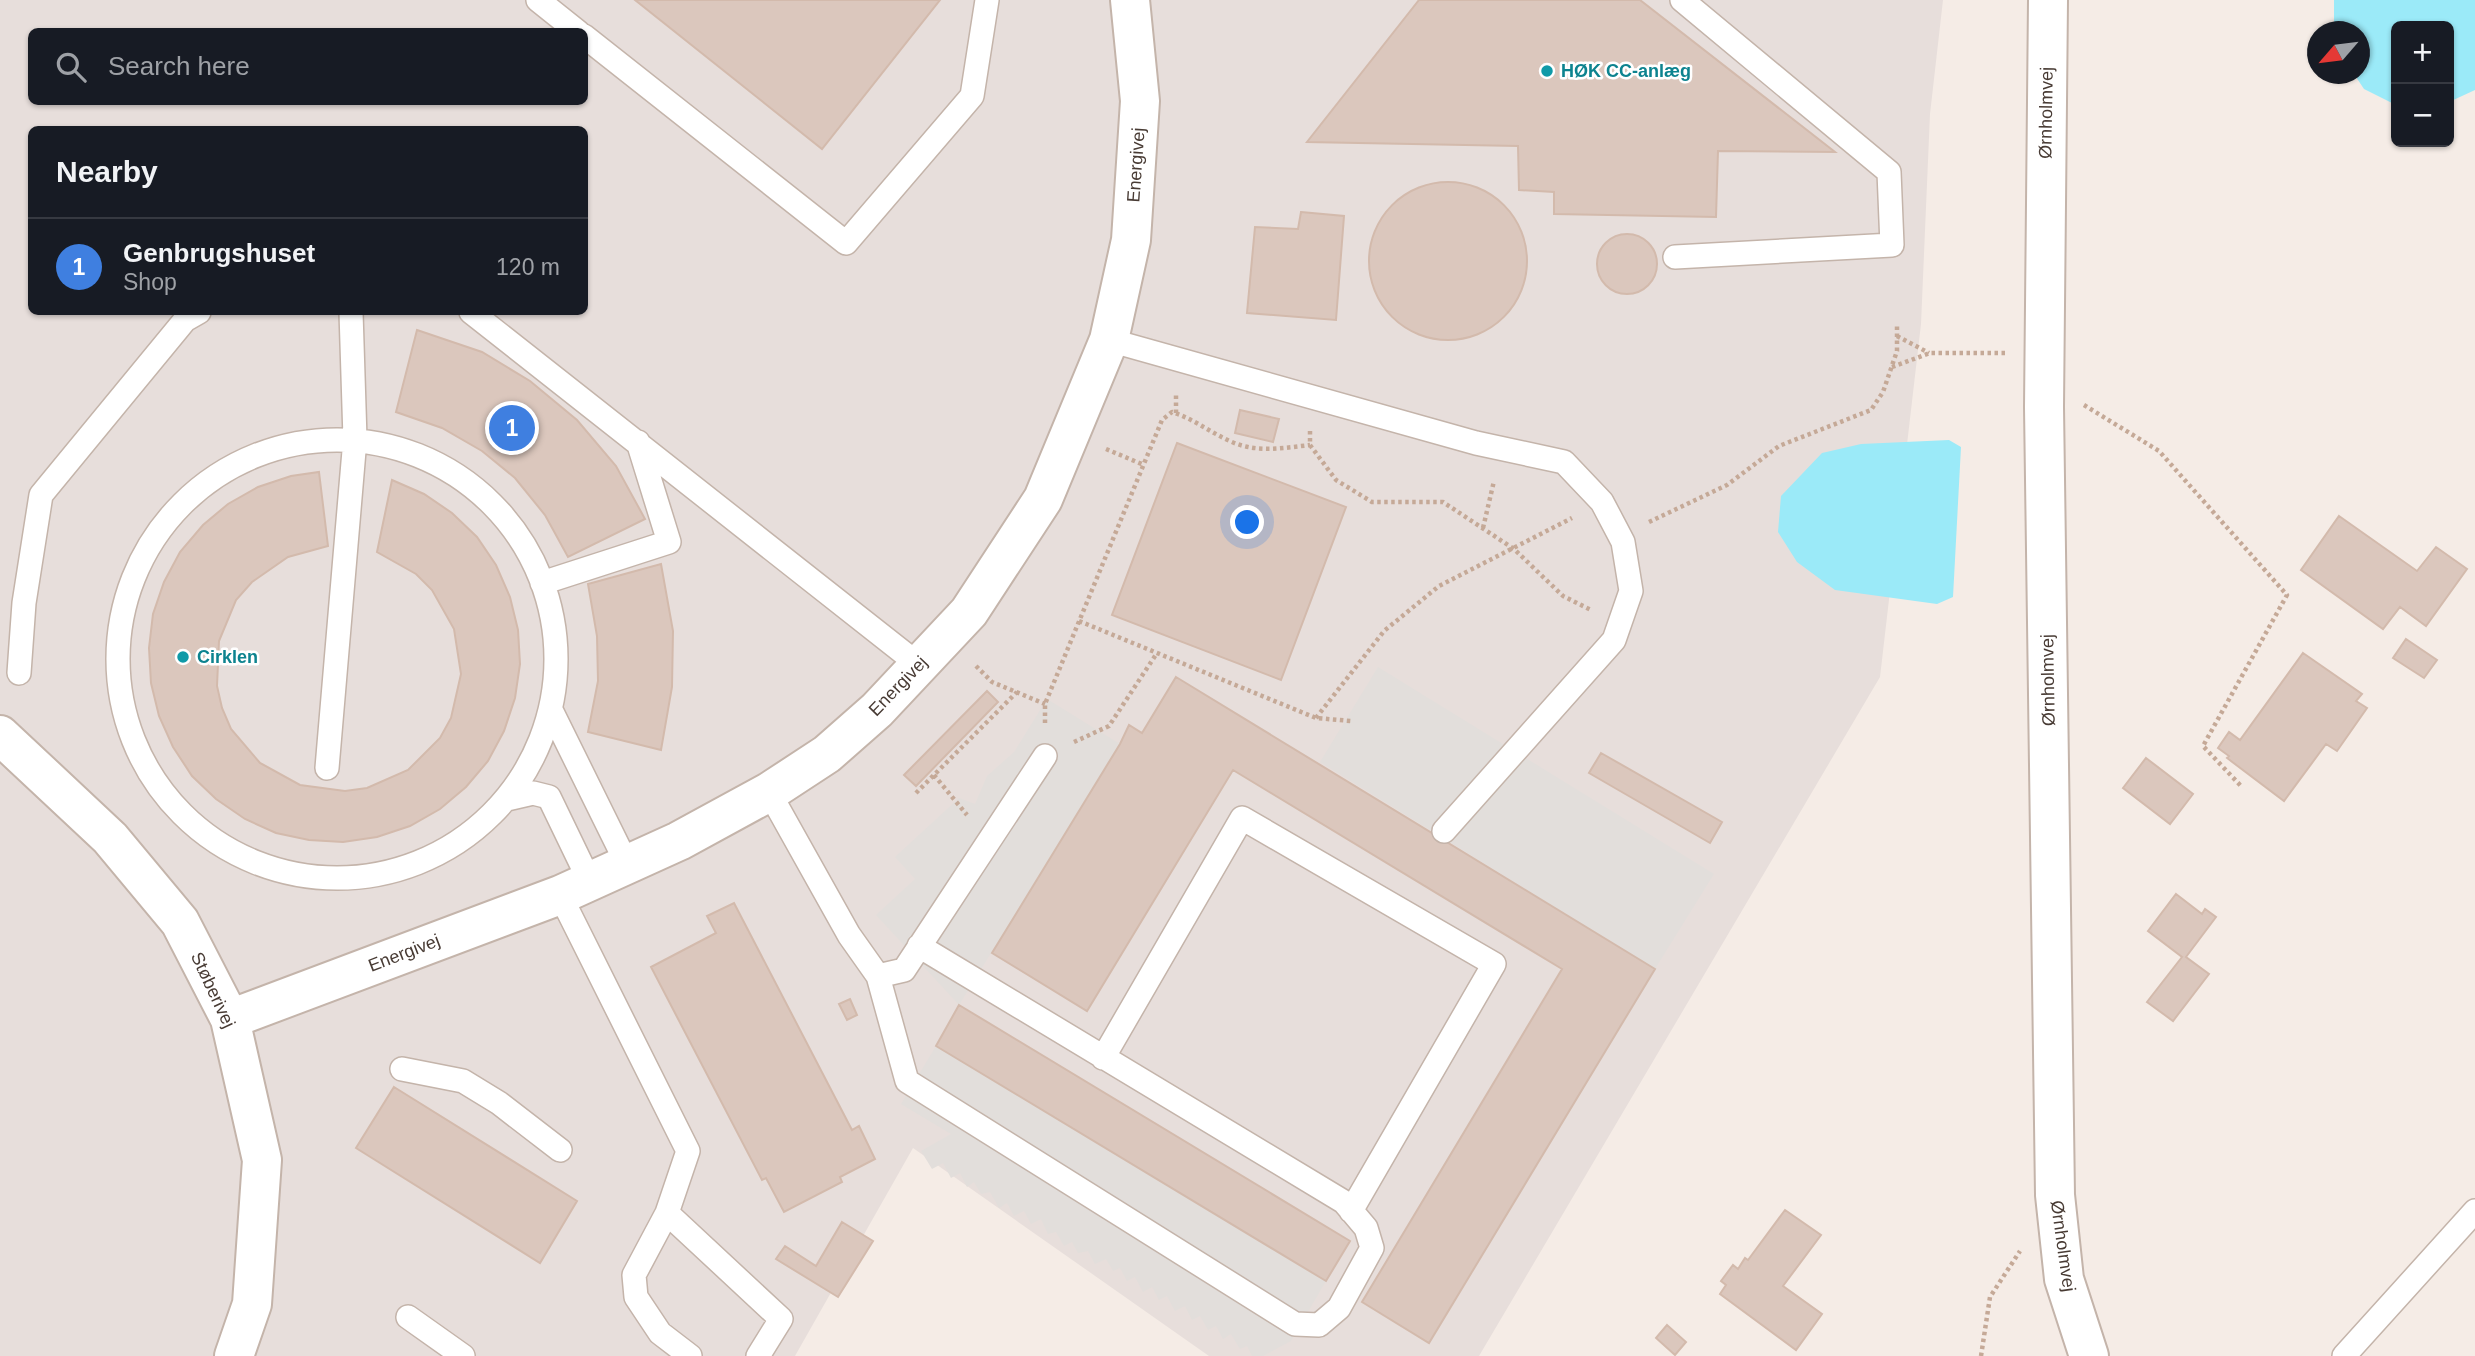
<!DOCTYPE html>
<html lang="en">
<head>
<meta charset="utf-8">
<style>
	body { margin:0; font-family:Helvetica,sans-serif; background:#242831; color:#f1f3f6 }
	.controls { position:absolute; right:21px; top:21px; display:grid; overflow:hidden; border-radius:10px; box-shadow:0 2px 5px #0004 }
	.controls button { width:63px; height:63px; display:grid; place-items:center; padding:0; border:0; border-bottom:2px solid #363941; background:#171b24; color:#f1f3f6; font:35px sans-serif }
	.compass { position:absolute; left:2307px; top:21px; width:63px; height:63px; border-radius:50%; background:#171b24; box-shadow:0 2px 5px #0004; rotate:242deg }
	.you { position:absolute; left:1248px; top:523px; width:24px; height:24px; margin:-18px; border:5px solid #fff; border-radius:50%; background:#1a73e8; box-shadow:0 0 0 10px #1a73e833 }
	.badge { display:grid; place-items:center; width:46px; height:46px; border-radius:50%; background:#db2777; color:#fff; font-size:23px; font-weight:700 }
	.pin { position:absolute; translate:-50% -50%; border:4px solid #fff; box-shadow:0 2px 7px #0006 }
	.list { margin:0; padding:0; list-style:none }
	h2 { display:flex; justify-content:space-between; align-items:center; height:91px; margin:0; padding:0 28px; font-size:30px }
	h2 small { font-size:23px; font-weight:400; color:#9ea1a6 }
	.list li { display:grid; grid-template-columns:46px 1fr auto; gap:21px; align-items:center; box-sizing:border-box; height:98px; padding:0 28px; border-top:2px solid #363941 }
	.list b { display:block; font-size:26px; white-space:nowrap }
	.list p { margin:0; font-size:23px; white-space:nowrap; color:#9ea1a6 }
	.list em { font-size:23px; font-style:normal; color:#9ea1a6 }
	.icon { flex:none; width:38px; height:38px; fill:none; stroke:currentColor; stroke-width:2; stroke-linecap:round; stroke-linejoin:round }
	.map { position:relative; flex:none; width:2475px; height:1356px; overflow:hidden }
	.search { position:absolute; background:#171b24; box-shadow:0 2px 5px #0004; left:28px; top:28px; width:560px; height:77px; display:flex; align-items:center; gap:18px; box-sizing:border-box; padding:0 24px; border-radius:10px; color:#9ea1a6; font-size:26px }
	.panel { position:absolute; background:#171b24; box-shadow:0 2px 5px #0004; left:28px; top:126px; width:560px; height:189px; border-radius:10px }
	.map>svg:first-child { display:block }
	.industrial { fill:#e7dedb; fill-rule:evenodd }
	.parking { fill:#e2dedb }
	.water { fill:#9beaf8 }
	.building { fill:#dbc7bd; stroke:#d3baac; stroke-width:2 }
	.lines { fill:none; stroke-linecap:round; stroke-linejoin:round }
	.lane-casing { stroke:#c4b4aa; stroke-width:26 }
	.street-casing { stroke:#c4b4aa; stroke-width:42 }
	.path { stroke:#c5a997; stroke-width:4.5; stroke-dasharray:3.5 3.5; stroke-linecap:butt }
	.lane { stroke:#fff; stroke-width:23 }
	.street { stroke:#fff; stroke-width:38 }
	.culture-dot { fill:#0f9aa8; stroke:#fff; stroke-width:2.5 }
	.labels { text-anchor:middle; dominant-baseline:central; stroke-width:5; stroke-linejoin:round; paint-order:stroke }
	.culture-label { font-size:18px; font-weight:bold; fill:#0d838f; stroke:#fff; text-anchor:start }
	.street-label { font-size:18px; fill:#483b34; stroke:#fff }
</style>
</head>
<body>
<div class="map">
<svg width="2475" height="1356" viewBox="0 0 2475 1356">
	<rect width="100%" height="100%" fill="#f5ece6"/>
	<path class="industrial" d="M 0,0 L 1943,0 L 1930,114 L 1921,324 L 1880,677 L 1479,1356 L 1209,1356 L 913,1148 L 795,1356 L 0,1356 ZM 32,32 L 584,32 L 584,102 L 32,102 ZM 32,130 L 584,130 L 584,312 L 32,312 Z"/>
	<path class="parking" d="M 1378,667 L 1714,874 L 1655,969 L 1320,762 Z
		M 1047,699 L 1120,744 L 959,1005 L 876,915 L 915,879 L 895,857 L 959,798 L 975,804 L 987,776 L 1014,752 Z
		M 936,1046 L 1326,1281 L 1291,1341 L 1263,1356 L 1252,1356 L 1247,1346 L 1240,1349 L 1231,1334 L 1223,1339 L 1216,1326 L 1208,1330 L 1200,1316 L 1192,1320 L 1185,1306 L 1175,1311 L 1167,1296 L 1159,1300 L 1152,1287 L 1143,1292 L 1135,1277 L 1127,1281 L 1120,1268 L 1113,1271 L 1106,1259 L 1095,1264 L 1088,1251 L 1078,1253 L 1072,1242 L 1064,1246 L 1056,1232 L 1048,1234 L 1041,1219 L 1031,1224 L 1024,1211 L 1014,1216 L 1007,1203 L 999,1208 L 990,1192 L 981,1194 L 974,1182 L 967,1187 L 960,1173 L 951,1178 L 943,1163 L 932,1169 L 921,1151 L 951,1134 L 901,1104 Z"/>
	<path class="water" d="M 2334,0 L 2475,0 L 2475,90 L 2449,102 L 2449,26 L 2396,26 L 2396,105 L 2364,89 L 2354,74 L 2360,74 L 2360,32 L 2334,31 Z
		M 1949,440 L 1961,447 L 1953,597 L 1937,604 L 1835,590 L 1797,562 L 1778,532 L 1781,496 L 1822,453 L 1861,444 Z"/>
	<path class="building" d="M 635,0 L 940,0 L 822,149 Z
		M 1419,0 L 1640,0 L 1835,152 L 1718,151 L 1716,217 L 1554,214 L 1554,192 L 1519,190 L 1518,146 L 1307,142 Z
		M1369 261a79 79 0 1 1 158 0a79 79 0 1 1-158 0Z
		M 1301,212 L 1344,216 L 1336,320 L 1247,313 L 1255,227 L 1298,229 Z
		M1597 264a30 30 0 1 1 60 0a30 30 0 1 1-60 0Z
		M 417,330 L 482,352 L 530,381 L 577,420 L 616,466 L 645,519 L 568,557 L 545,515 L 515,478 L 482,451 L 442,428 L 396,412 Z
		M 1240,410 L 1279,419 L 1273,442 L 1235,433 Z
		M 1177,443 L 1346,507 L 1281,680 L 1112,615 Z
		M 319,472 L 328,546 L 288,557 L 252,582 L 236,600 L 219,641 L 217,686 L 222,708 L 231,729 L 260,763 L 300,785 L 345,791 L 367,788 L 408,770 L 440,738 L 451,718 L 461,674 L 454,629 L 432,590 L 416,574 L 377,552 L 392,480 L 424,494 L 452,513 L 477,537 L 496,565 L 510,597 L 518,630 L 520,664 L 515,698 L 504,731 L 488,761 L 466,787 L 440,809 L 410,826 L 377,837 L 343,842 L 309,840 L 276,833 L 245,819 L 216,799 L 192,776 L 173,747 L 159,716 L 151,683 L 149,648 L 153,614 L 164,582 L 180,552 L 203,525 L 228,504 L 258,487 L 291,476 Z
		M 2339,516 L 2417,571 L 2436,547 L 2467,569 L 2426,626 L 2400,607 L 2383,629 L 2301,570 Z
		M 661,564 L 673,631 L 672,687 L 661,750 L 588,732 L 598,681 L 597,636 L 588,584 Z
		M 2406,639 L 2437,660 L 2424,678 L 2393,658 Z
		M 2303,653 L 2362,694 L 2356,701 L 2367,708 L 2337,751 L 2326,744 L 2284,801 L 2227,758 L 2229,756 L 2218,748 L 2229,732 L 2240,740 Z
		M 1176,677 L 1655,969 L 1429,1343 L 1362,1302 L 1562,969 L 1233,770 L 1087,1011 L 992,953 L 1120,744 L 1129,725 L 1142,733 Z
		M 987,691 L 998,702 L 916,786 L 904,775 Z
		M 1601,753 L 1722,822 L 1710,843 L 1589,773 Z
		M 2146,758 L 2193,794 L 2170,824 L 2123,788 Z
		M 2176,894 L 2202,914 L 2205,909 L 2216,917 L 2186,957 L 2209,974 L 2173,1021 L 2147,1002 L 2182,957 L 2148,931 Z
		M 734,903 L 852,1130 L 859,1126 L 875,1159 L 840,1177 L 842,1182 L 784,1212 L 766,1178 L 762,1180 L 651,967 L 716,933 L 707,916 Z
		M 850,999 L 857,1015 L 847,1020 L 839,1004 Z
		M 959,1005 L 1350,1241 L 1326,1281 L 936,1046 Z
		M 394,1087 L 577,1201 L 540,1263 L 356,1148 Z
		M 1785,1210 L 1821,1235 L 1783,1286 L 1822,1314 L 1796,1350 L 1720,1294 L 1726,1285 L 1721,1281 L 1733,1265 L 1738,1269 L 1745,1258 L 1748,1260 Z
		M 842,1222 L 873,1241 L 838,1297 L 776,1259 L 785,1246 L 816,1266 Z
		M 1667,1325 L 1686,1342 L 1675,1355 L 1656,1338 Z"/>
	<g class="lines">
		<defs>
			<path id="lane" d="M 538,0 L 578,32
				M 584,36 L 846,243 L 972,96 L 987,0
				M 1675,257 L 1892,245 L 1889,172 L 1682,0
				M 471,312 L 919,665
				M 1109,340 L 1476,443 L 1564,462 L 1602,502 L 1623,542 L 1631,591 L 1614,640 L 1444,831
				M118 659a219 219 0 1 1 438 0a219 219 0 1 1-438 0Z
				M 542,583 L 669,542 L 638,442
				M 19,673 L 24,603 L 41,495 L 185,320 L 199,312
				M 551,710 L 627,864
				M 327,768 L 355,439 L 351,312
				M 769,792 L 849,935 L 878,976 L 904,970 L 1045,756
				M 507,799 L 533,793 L 549,797 L 590,882
				M 560,895 L 688,1151 L 667,1213 L 634,1275 L 636,1297 L 660,1333 L 690,1356
				M 878,976 L 907,1081 L 1295,1324 L 1319,1325 L 1339,1308 L 1372,1248 L 1366,1228 L 1344,1202 L 919,946
				M 1103,1058 L 1242,818 L 1494,964 L 1351,1211
				M 402,1069 L 463,1081 L 499,1103 L 560,1150
				M 667,1213 L 781,1319 L 758,1356
				M 408,1317 L 463,1356
				M 2344,1356 L 2475,1211"/>
			<path id="street" d="M 2048,0 L 2044,407 L 2055,1195 L 2064,1279 L 2089,1356
				M 0,735 L 110,838 L 180,922 L 230,1019 L 262,1160 L 252,1304 L 234,1356
				M 230,1019 L 560,895 L 679,841 L 769,792 L 827,754 L 877,710 L 969,612 L 1043,499 L 1109,340 L 1131,240 L 1140,101 L 1130,0"/>
		</defs>
		<use href="#lane" class="lane-casing"/>
		<use href="#street" class="street-casing"/>
		<path class="path" d="M 1897,336 L 1929,353
			M 1892,367 L 1930,353 L 2005,353
			M 2084,405 L 2159,451 L 2287,595 L 2203,746 L 2241,786
			M 1176,413 L 1176,393
			M 1310,431 L 1310,445 L 1336,480 L 1372,502 L 1443,502 L 1514,549 L 1563,596 L 1591,610
			M 1106,449 L 1144,465
			M 1649,522 L 1727,485 L 1779,446 L 1871,410 L 1883,392 L 1897,351 L 1897,325
			M 1483,528 L 1494,481
			M 1079,621 L 1316,718 L 1351,721
			M 976,666 L 992,682 L 1045,704
			M 1316,718 L 1384,631 L 1439,586 L 1572,518
			M 1045,723 L 1045,704 L 1162,420 L 1172,412 C 1194,419 1211,433 1232,442 C 1257,453 1284,448 1310,445
			M 1074,742 L 1109,726 L 1157,653
			M 934,775 L 967,815
			M 916,793 L 1017,692
			M 1981,1356 L 1990,1297 L 2020,1251"/>
		<use href="#lane" class="lane"/>
		<use href="#street" class="street"/>
	</g>
	<g class="culture-dot">
		<circle cx="1547" cy="71" r="7"/>
		<circle cx="183" cy="657" r="7"/>
	</g>
	<g class="labels">
		<g class="culture-label">
			<text x="1561" y="71">HØK CC-anlæg</text>
			<text x="197" y="657">Cirklen</text>
		</g>
		<g class="street-label">
			<text transform="translate(2046 113) rotate(-89)">Ørnholmvej</text>
			<text transform="translate(1136 165) rotate(-86)">Energivej</text>
			<text transform="translate(2048 680) rotate(-91)">Ørnholmvej</text>
			<text transform="translate(898 686) rotate(-46)">Energivej</text>
			<text transform="translate(404 953) rotate(-21)">Energivej</text>
			<text transform="translate(213 990) rotate(65)">Støberivej</text>
			<text transform="translate(2063 1246) rotate(82)">Ørnholmvej</text>
		</g>
	</g>
</svg>
<div class="controls">
<button>+</button>
<button>−</button>
</div>
<svg class="compass" viewBox="-18 -18 36 36"><path d="M0-13l5 13h-10z" fill="#e53935"/><path d="M0 13l5-13h-10z" fill="#9ea1a6"/></svg>
<div class="you"></div>
<div class="pin badge" style="left:512px;top:428px;background:#3f7fe0">1</div>
<div class="search"><svg class="icon" aria-label="search" viewBox="0 0 24 24"><circle cx="10" cy="10" r="6"/><path d="M15 15l6 6"/></svg>Search here</div>
<section class="panel">
<h2>Nearby<small></small></h2>
<ul class="list">
<li><span class="badge" style="background:#3f7fe0">1</span><div><b>Genbrugshuset</b><p>Shop</p></div><em>120 m</em></li>
</ul>
</section>
</div>
</body>
</html>
